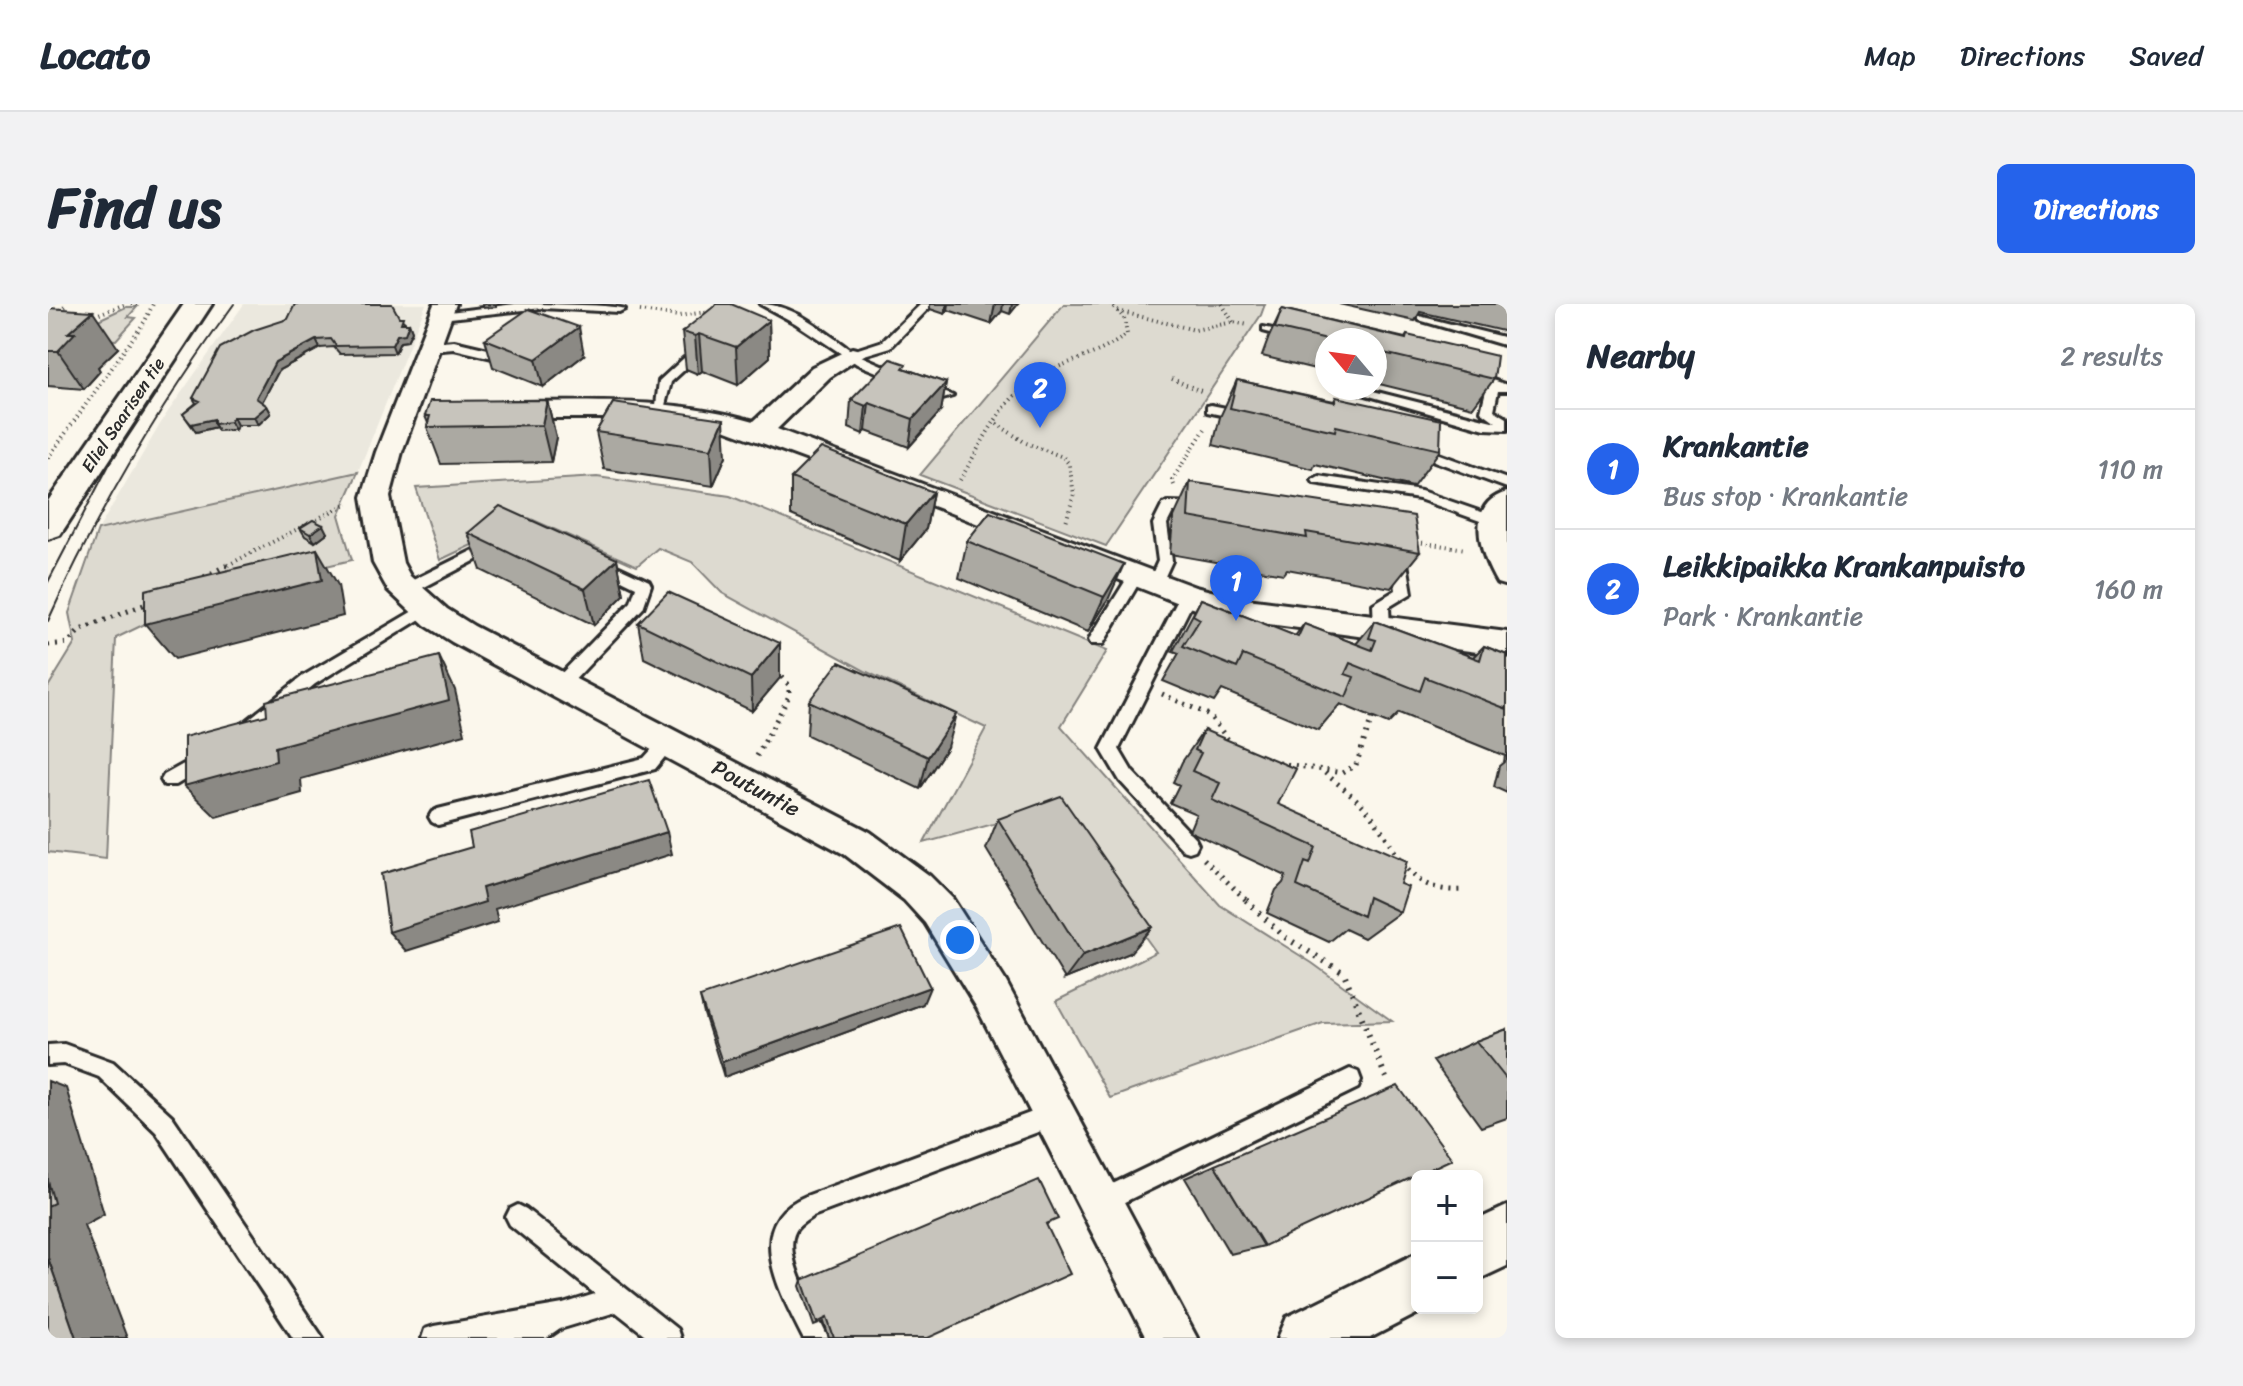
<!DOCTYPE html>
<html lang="en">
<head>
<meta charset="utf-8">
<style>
	body { margin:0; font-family:Sriracha,sans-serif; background:#f2f2f3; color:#1f2937 }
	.controls { position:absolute; right:24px; bottom:24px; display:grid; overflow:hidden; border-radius:12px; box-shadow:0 4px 12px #0003 }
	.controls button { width:72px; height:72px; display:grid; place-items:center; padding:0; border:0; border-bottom:2px solid #e0e1e3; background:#fff; color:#1f2937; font:40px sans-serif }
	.compass { position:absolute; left:1267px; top:24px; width:72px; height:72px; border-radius:50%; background:#fff; box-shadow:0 4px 12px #0003; rotate:299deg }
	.you { position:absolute; left:912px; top:636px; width:28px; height:28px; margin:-20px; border:6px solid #fff; border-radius:50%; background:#1a73e8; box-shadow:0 0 0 12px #1a73e833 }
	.badge { display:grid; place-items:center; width:52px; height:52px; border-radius:50%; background:#2563eb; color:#fff; font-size:26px; font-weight:700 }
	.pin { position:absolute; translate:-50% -66px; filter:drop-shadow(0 2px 4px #0008) }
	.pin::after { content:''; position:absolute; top:42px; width:28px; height:24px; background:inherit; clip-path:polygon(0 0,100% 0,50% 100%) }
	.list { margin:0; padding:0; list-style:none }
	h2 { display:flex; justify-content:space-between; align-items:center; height:104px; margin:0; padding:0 32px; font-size:34px }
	h2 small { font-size:26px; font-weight:400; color:#747a83 }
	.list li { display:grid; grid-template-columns:52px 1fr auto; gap:24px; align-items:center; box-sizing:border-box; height:120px; padding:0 32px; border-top:2px solid #e0e1e3 }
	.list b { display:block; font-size:30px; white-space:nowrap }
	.list p { margin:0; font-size:26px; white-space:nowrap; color:#747a83 }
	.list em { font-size:26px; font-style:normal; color:#747a83 }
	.map { position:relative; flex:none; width:1459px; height:1034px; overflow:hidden; border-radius:12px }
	header { display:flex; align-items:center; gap:48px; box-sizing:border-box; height:112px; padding:0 40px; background:#fff; border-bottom:2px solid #e0e1e3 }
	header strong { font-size:38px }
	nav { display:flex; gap:44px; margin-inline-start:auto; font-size:28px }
	.intro { display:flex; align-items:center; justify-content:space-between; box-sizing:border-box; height:192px; padding:0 48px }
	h1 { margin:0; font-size:56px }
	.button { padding:20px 36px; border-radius:12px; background:#2563eb; color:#fff; font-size:28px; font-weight:700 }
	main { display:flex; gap:48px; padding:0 48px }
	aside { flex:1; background:#fff; border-radius:12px; box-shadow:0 4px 12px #0003 }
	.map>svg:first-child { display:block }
	.built { fill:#ebe8de }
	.green { fill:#dddad0; stroke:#84827e; stroke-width:2 }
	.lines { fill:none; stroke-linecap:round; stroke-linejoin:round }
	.lane-casing { stroke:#2b2b2b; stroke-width:6 }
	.street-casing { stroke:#2b2b2b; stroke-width:6 }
	.secondary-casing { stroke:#2b2b2b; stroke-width:6 }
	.path-far2 { stroke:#2b2b2b; stroke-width:4; stroke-dasharray:1 4; stroke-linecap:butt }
	.path-far1 { stroke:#2b2b2b; stroke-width:5; stroke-dasharray:2 6; stroke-linecap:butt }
	.path { stroke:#2b2b2b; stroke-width:6; stroke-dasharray:2 7; stroke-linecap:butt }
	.lane { fill:#fbf7ec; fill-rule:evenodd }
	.street { fill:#fbf7ec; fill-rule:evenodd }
	.secondary { fill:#fbf7ec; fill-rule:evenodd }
	.tram { stroke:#2b2b2b; stroke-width:2 }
	.wall { fill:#aba9a2; stroke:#2b2b2b; stroke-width:2 }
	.shaded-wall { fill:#8b8984; stroke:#2b2b2b; stroke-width:2 }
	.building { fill:#c7c4bc; stroke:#2b2b2b; stroke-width:2 }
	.labels { text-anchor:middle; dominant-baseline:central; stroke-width:7; stroke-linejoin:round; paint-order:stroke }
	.far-street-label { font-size:18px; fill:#2b2b2b; stroke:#fbf7ec }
	.street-label { font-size:22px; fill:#2b2b2b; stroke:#fbf7ec }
</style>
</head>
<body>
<header>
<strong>Locato</strong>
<nav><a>Map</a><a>Directions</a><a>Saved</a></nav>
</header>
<div class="intro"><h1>Find us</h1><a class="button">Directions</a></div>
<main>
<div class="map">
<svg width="1459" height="1034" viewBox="0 0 1459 1034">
	<rect width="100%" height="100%" fill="#fbf7ec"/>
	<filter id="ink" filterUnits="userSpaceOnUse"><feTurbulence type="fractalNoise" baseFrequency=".0125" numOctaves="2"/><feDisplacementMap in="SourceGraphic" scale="16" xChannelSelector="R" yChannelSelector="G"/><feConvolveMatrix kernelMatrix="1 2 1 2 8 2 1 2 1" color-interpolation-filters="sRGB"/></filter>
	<g filter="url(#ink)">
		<path class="built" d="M 196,0 L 378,0 L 310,168 L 50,226 L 117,112 Z"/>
		<path class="green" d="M 1016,0 L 1217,0 L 1213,11 L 1058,242 L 872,171 Z
			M 78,3 L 89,3 L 80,13 L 88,14 L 68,36 L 2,31 L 48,17 Z
			M 310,168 L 291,211 L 304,256 L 159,290 L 68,334 L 58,555 L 0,548 L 0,383 L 27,339 L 21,309 L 50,226 Z
			M 549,173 L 682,192 L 1059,347 L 1013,422 L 1172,601 L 1264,659 L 1344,717 L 1275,719 L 1062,794 L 1008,697 L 1108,648 L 1004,504 L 876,539 L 938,424 L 817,367 L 674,289 L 644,258 L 610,244 L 589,262 L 481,214 L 392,256 L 368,184 Z"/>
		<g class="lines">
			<defs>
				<path id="lane" d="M 467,0 C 490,0 561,0 577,5 L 571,8 L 494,4 L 393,15 L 387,12 L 393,9 Z
					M 712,0 C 747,0 776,28 804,47 L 835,37 L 873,0 L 885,0 L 843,43 L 813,52 L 905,92 L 895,95 L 809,60 L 747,19 Z
					M 1371,12 L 1459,34 L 1459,42 L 1371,16 Z
					M 1215,23 L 1279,36 L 1279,44 L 1215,27 Z
					M 406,37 L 457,49 L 459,52 L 453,56 L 406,45 L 382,47 L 376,43 L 382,39 Z
					M 636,54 L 646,57 L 623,78 L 615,109 L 607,109 L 611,77 Z
					M 1415,68 L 1423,68 L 1459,81 L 1459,87 L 1450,87 L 1446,106 L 1459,114 L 1459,126 L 1437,125 L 1311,89 L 1317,85 L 1448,118 L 1433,107 L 1439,82 L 1415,74 Z
					M 1163,101 L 1203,109 L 1204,112 L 1198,116 L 1159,108 L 1159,102 Z
					M 1364,140 L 1459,175 L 1459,184 L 1359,147 L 1357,144 Z
					M 1271,172 L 1373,187 L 1451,214 L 1453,217 L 1446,222 L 1371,195 L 1266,179 L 1264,176 Z
					M 1120,198 L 1155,199 L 1162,204 L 1155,209 L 1125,208 L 1119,220 L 1124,257 L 1112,283 L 1107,284 L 1100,279 L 1110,257 L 1105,220 L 1115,200 Z
					M 448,235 L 453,237 L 453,243 L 363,290 L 358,291 L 350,286 L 353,282 Z
					M 1350,242 L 1357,247 L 1364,289 L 1341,303 L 1342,324 L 1334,330 L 1326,324 L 1325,300 L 1348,286 L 1343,247 Z
					M 552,254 L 601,277 L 603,281 L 595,304 L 518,385 L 506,385 L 504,381 L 506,377 L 583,298 L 588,283 L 547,263 L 545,259 Z
					M 1088,267 L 1095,272 L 1055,340 L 1043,340 L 1041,336 L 1043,332 L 1083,268 Z
					M 1140,287 L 1148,292 L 1071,445 L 1084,467 L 1147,534 L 1150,540 L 1147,546 L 1141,548 L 1135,546 L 1072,477 L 1053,445 L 1132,292 Z
					M 377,300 L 385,305 L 382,309 L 267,380 L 204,432 L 192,432 L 190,427 L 192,422 L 255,372 Z
					M 621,431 L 629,438 L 607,465 L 390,521 L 384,518 L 381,513 L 384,508 L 390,505 L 596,454 L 615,433 Z
					M 157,448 L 166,455 L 163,460 L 128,481 L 116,481 L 113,476 L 116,471 Z
					M 16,740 L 65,758 L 124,812 L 275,1034 L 245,1034 L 108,828 L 51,773 L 16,760 L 0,761 L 0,741 Z
					M 1302,765 L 1310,768 L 1313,776 L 1310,784 L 1060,906 L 1052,909 L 1044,906 L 1041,898 L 1044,890 Z
					M 1006,800 L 1014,803 L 1017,811 L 1014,819 L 765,912 C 760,916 750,921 747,928 C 734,954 770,1010 780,1034 L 755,1034 C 733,990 692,919 758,892 Z
					M 470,901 L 478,905 L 629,1025 L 632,1034 L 601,1034 L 568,1008 L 512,1025 L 499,1034 L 374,1034 L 377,1025 L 386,1022 L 515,1000 L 547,990 L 462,921 L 458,913 L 462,905 Z"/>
				<path id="street" d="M 386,0 L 408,0 L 354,148 L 342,193 L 355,259 L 362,272 L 399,305 L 426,322 L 822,528 L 882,572 L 905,595 L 957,676 L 1149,1034 L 1098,1034 L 929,704 L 877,619 L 856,596 L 796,550 L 404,338 L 377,321 L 340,286 L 325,259 L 314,193 L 328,148 Z
					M 804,44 L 812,46 L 816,51 L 782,73 L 729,125 L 1147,283 L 1191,294 L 1459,328 L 1459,352 L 1191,316 L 1140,303 L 890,204 L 665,121 L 611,114 L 454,114 L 445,111 L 441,106 L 445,101 L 454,98 C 539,98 624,93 706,117 L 764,63 Z
					M 1459,188 L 1459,282 L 1449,279 C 1433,252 1415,200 1459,188 Z"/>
				<path id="secondary" d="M 136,0 L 164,0 L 12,231 L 0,235 L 0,197 Z
					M 1459,902 L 1459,962 L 1429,976 L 1429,916 Z
					M 1369,949 L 1369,1004 L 1380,1004 L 1322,1034 L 1230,1034 L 1239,1013 Z"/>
			</defs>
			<use href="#lane" class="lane-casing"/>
			<use href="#street" class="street-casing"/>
			<use href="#secondary" class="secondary-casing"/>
			<path class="path-far2" d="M 83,0 L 91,1
				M 1174,0 L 1185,18
				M 592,7 L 631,12 L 665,7
				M 1070,7 L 1147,26 L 1185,18 L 1200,21
				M 42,13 L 78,0
				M 0,15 L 19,0
				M 1124,75 L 1153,87
				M 949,120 L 978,139 L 1015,153 L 1021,160 L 1026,190 L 1018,218
				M 0,154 L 97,17 L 105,0
				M 912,176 C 934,140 956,89 995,70 C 1024,55 1053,51 1079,30 L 1076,14 L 1063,0
				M 1126,181 L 1124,176 L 1157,125
				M 1369,238 L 1418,245
				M 180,261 L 300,199"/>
			<path class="path-far1" d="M 156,273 L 183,259
				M 0,341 L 20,339 L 32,326 L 103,298
				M 1114,390 L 1161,411 L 1182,438
				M 709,452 L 741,392 L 741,381 L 728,367
				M 1231,459 L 1294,469 L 1308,461 L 1324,414
				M 1277,469 C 1293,483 1311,495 1324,512 C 1353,551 1358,589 1415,586
				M 1156,555 L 1200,598"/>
			<path class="path" d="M 1198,596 L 1235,632 L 1296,669 L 1338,774"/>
			<use href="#lane" class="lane"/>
			<use href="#street" class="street"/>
			<use href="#secondary" class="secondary"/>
			<path class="tram" d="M 0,278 L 61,161 L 112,84
				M 0,317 C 51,204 113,100 186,0"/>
		</g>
		<path class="wall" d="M 882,0 L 970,0 L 962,10 L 954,7 L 943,20 L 900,6 L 897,10 L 882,5 Z
			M 1291,0 L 1459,0 L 1459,28 L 1372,8 L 1367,17 Z
			M 0,4 L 70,44 L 50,63 L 52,67 L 36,85 L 0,82 Z
			M 1234,5 L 1357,34 L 1359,31 L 1446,75 L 1425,103 L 1327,79 L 1327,36 L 1279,36 L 1279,68 L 1214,52 L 1221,33 Z
			M 351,13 L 358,19 L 361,19 L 364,27 L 359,37 L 352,38 L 347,49 L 292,50 L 286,43 L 272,44 L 231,66 L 214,98 L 219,102 L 223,109 L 210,121 L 189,121 L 187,126 L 170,127 L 168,123 L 148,128 L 135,110 L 148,99 L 145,94 L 240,15 Z
			M 721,16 L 722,53 L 690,81 L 654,67 L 650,70 L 638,65 L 634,28 Z
			M 437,35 L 536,51 L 495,83 L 445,63 Z
			M 858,65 L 898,79 L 893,107 L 861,143 L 818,127 L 815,130 L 801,124 L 803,96 Z
			M 1189,76 L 1286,97 L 1288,93 L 1392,146 L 1365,183 L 1267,160 L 1265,165 L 1165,141 L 1172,113 Z
			M 499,96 L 508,133 L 503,158 L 393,160 L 379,123 L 380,119 L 377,112 Z
			M 565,99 L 678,152 L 665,182 L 556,165 L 548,128 Z
			M 743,174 L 885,188 L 878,225 L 852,257 L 743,211 Z
			M 1142,178 L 1372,248 L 1343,284 L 1239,265 L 1235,270 L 1122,250 L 1125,215 Z
			M 942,208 L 1060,296 L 1040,328 L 911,274 L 919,237 Z
			M 252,224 L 279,229 L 267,238 L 257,232 Z
			M 420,229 L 569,255 L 576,291 L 546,321 L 433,266 Z
			M 1153,295 L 1247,332 L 1256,320 L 1308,340 L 1327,317 L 1425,353 L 1436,342 L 1459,351 L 1459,489 L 1446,483 L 1451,462 L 1456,458 L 1457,452 L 1351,409 L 1340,420 L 1292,400 L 1270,426 L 1174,386 L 1166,398 L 1115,377 L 1131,349 L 1125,347 Z
			M 590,319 L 732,339 L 732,374 L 704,407 L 596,354 Z
			M 761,397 L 899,443 L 872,485 L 759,431 Z
			M 1156,426 L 1230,500 L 1352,580 L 1352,608 L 1316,634 L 1297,625 L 1281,638 L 1219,609 L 1228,586 L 1235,579 L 1238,572 L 1141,527 L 1148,510 L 1122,499 L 1131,481 L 1125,478 L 1134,458 Z
			M 950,515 L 1082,649 L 1017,675 L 938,545 Z
			M 652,693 L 875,700 L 676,773 L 656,710 Z
			M 1459,725 L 1459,814 L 1433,823 L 1385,757 L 1428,737 Z
			M 1167,861 L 1216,942 L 1182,950 L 1137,874 Z
			M 998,921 L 880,1034 L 781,1034 L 776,1018 L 766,1022 L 752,982 L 754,976 Z"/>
		<path class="shaded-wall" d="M 434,0 L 448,0 L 448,3 L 435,4 Z
			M 899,0 L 901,0 L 900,6 L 897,10 Z
			M 947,0 L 955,0 L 954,7 L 943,20 Z
			M 964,0 L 970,0 L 962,10 Z
			M 45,7 L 70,44 L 50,63 L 52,67 L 36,85 L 10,47 L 20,29 Z
			M 721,16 L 722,53 L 690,81 L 688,43 Z
			M 361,19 L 364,27 L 359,37 L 352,38 L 347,49 L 344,41 L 349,31 Z
			M 531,23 L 536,51 L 495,83 L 488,55 Z
			M 651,30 L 654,67 L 650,70 L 647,32 Z
			M 268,36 L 272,44 L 231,66 L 212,102 L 208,94 L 227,58 Z
			M 898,79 L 893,107 L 861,143 L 865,115 Z
			M 499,96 L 508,133 L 503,158 L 494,121 Z
			M 821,99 L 818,127 L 815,130 L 818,102 Z
			M 219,102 L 223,109 L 210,121 L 206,113 Z
			M 185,113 L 189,121 L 187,126 L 182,118 Z
			M 166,115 L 166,120 L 168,123 L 148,128 L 143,120 Z
			M 676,115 L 678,152 L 665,182 L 663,145 Z
			M 885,188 L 878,225 L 852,257 L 858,220 Z
			M 275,221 L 279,229 L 267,238 L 262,230 Z
			M 269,245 L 290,281 L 295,312 L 127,355 L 97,320 Z
			M 569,255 L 576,291 L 546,321 L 537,285 Z
			M 1076,260 L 1060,296 L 1040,328 L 1056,293 Z
			M 732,339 L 732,374 L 704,407 L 703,374 Z
			M 391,352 L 407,386 L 417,430 L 253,475 L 254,489 L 168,513 L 136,482 L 227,443 Z
			M 908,410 L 899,443 L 872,485 L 880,453 Z
			M 619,528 L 624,550 L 447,605 L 450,618 L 358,647 L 341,628 L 434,584 Z
			M 1104,623 L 1082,649 L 1017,675 L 1035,651 Z
			M 882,683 L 875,700 L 676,773 L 674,758 Z
			M 0,777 L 18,784 L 56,910 L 36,921 L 79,1034 L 28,1034 L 0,954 Z"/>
		<path class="building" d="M 247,0 L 344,0 L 351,13 L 355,13 L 353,19 L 361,19 L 357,30 L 349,31 L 344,41 L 288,42 L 283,35 L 268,36 L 227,58 L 208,94 L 219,102 L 206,113 L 185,113 L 182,118 L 166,120 L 166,115 L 143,120 L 135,110 L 152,97 L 145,94 L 172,44 L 206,26 L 240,15 Z
			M 669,0 L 683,0 L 721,16 L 688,43 L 651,30 L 647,32 L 634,28 Z
			M 0,4 L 45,7 L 20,29 L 27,29 L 10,47 L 0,47 Z
			M 480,5 L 531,23 L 488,55 L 437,35 Z
			M 1234,5 L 1358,35 L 1359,31 L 1449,52 L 1446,75 L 1327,47 L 1327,36 L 1279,36 L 1227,24 Z
			M 843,55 L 858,60 L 855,64 L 898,79 L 865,115 L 821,99 L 818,102 L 803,96 Z
			M 1189,76 L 1287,98 L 1288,93 L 1393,116 L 1392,146 L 1288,122 L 1287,127 L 1182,104 Z
			M 499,96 L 494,121 L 379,123 L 382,112 L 377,112 L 382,97 Z
			M 565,99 L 676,115 L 663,145 L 548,128 Z
			M 773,144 L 885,188 L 858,220 L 743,174 Z
			M 1142,178 L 1366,212 L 1372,248 L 1258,228 L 1259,234 L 1140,213 Z
			M 452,202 L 569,255 L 537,285 L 420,229 Z
			M 942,208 L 1076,260 L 1056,293 L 919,237 Z
			M 265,216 L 275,221 L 262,230 L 252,224 Z
			M 269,245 L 274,276 L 97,320 L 97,286 Z
			M 620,288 L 732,339 L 703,374 L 590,319 Z
			M 1153,295 L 1250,333 L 1256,320 L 1324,346 L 1328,336 L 1321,334 L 1327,317 L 1432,356 L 1436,342 L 1459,351 L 1459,405 L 1377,373 L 1372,387 L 1302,359 L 1297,370 L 1306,373 L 1298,393 L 1195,351 L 1189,364 L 1135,342 L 1152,315 L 1145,311 Z
			M 391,352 L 401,396 L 227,443 L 228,457 L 136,482 L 136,433 L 219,411 L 218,397 Z
			M 791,358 L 908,410 L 880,453 L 761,397 Z
			M 1156,426 L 1248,465 L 1230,500 L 1359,557 L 1352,580 L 1360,583 L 1352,608 L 1320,593 L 1315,612 L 1249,582 L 1257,558 L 1262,560 L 1268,543 L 1164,496 L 1172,479 L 1144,467 L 1153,449 L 1147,446 Z
			M 601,476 L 619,528 L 434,584 L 437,598 L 341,628 L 333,570 L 424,543 L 421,528 Z
			M 1013,492 L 1104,623 L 1035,651 L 950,515 Z
			M 853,624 L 882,683 L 674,758 L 652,693 Z
			M 1459,725 L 1459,776 L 1428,737 Z
			M 1350,782 L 1404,855 L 1216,942 L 1167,861 Z
			M 991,876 L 1010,915 L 998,920 L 1022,970 L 880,1034 L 786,1034 L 779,1014 L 769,1019 L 754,976 Z
			M 0,877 L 6,899 L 0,902 Z
			M 0,954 L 28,1034 L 0,1034 Z"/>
	</g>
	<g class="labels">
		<g class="far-street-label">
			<text transform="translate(75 111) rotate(-56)">Eliel Saarisen tie</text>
		</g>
		<g class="street-label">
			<text transform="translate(708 484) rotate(28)">Poutuntie</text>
		</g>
	</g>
</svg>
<div class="controls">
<button>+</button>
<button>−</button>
</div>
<svg class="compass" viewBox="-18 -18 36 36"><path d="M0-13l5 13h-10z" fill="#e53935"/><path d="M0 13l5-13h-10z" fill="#747a83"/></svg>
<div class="you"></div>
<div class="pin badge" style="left:1188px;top:317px">1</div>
<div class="pin badge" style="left:992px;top:124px">2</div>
</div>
<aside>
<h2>Nearby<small>2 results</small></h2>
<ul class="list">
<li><span class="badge">1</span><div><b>Krankantie</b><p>Bus stop · Krankantie</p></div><em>110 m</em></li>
<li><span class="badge">2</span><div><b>Leikkipaikka Krankanpuisto</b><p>Park · Krankantie</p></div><em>160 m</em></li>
</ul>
</aside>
</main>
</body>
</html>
